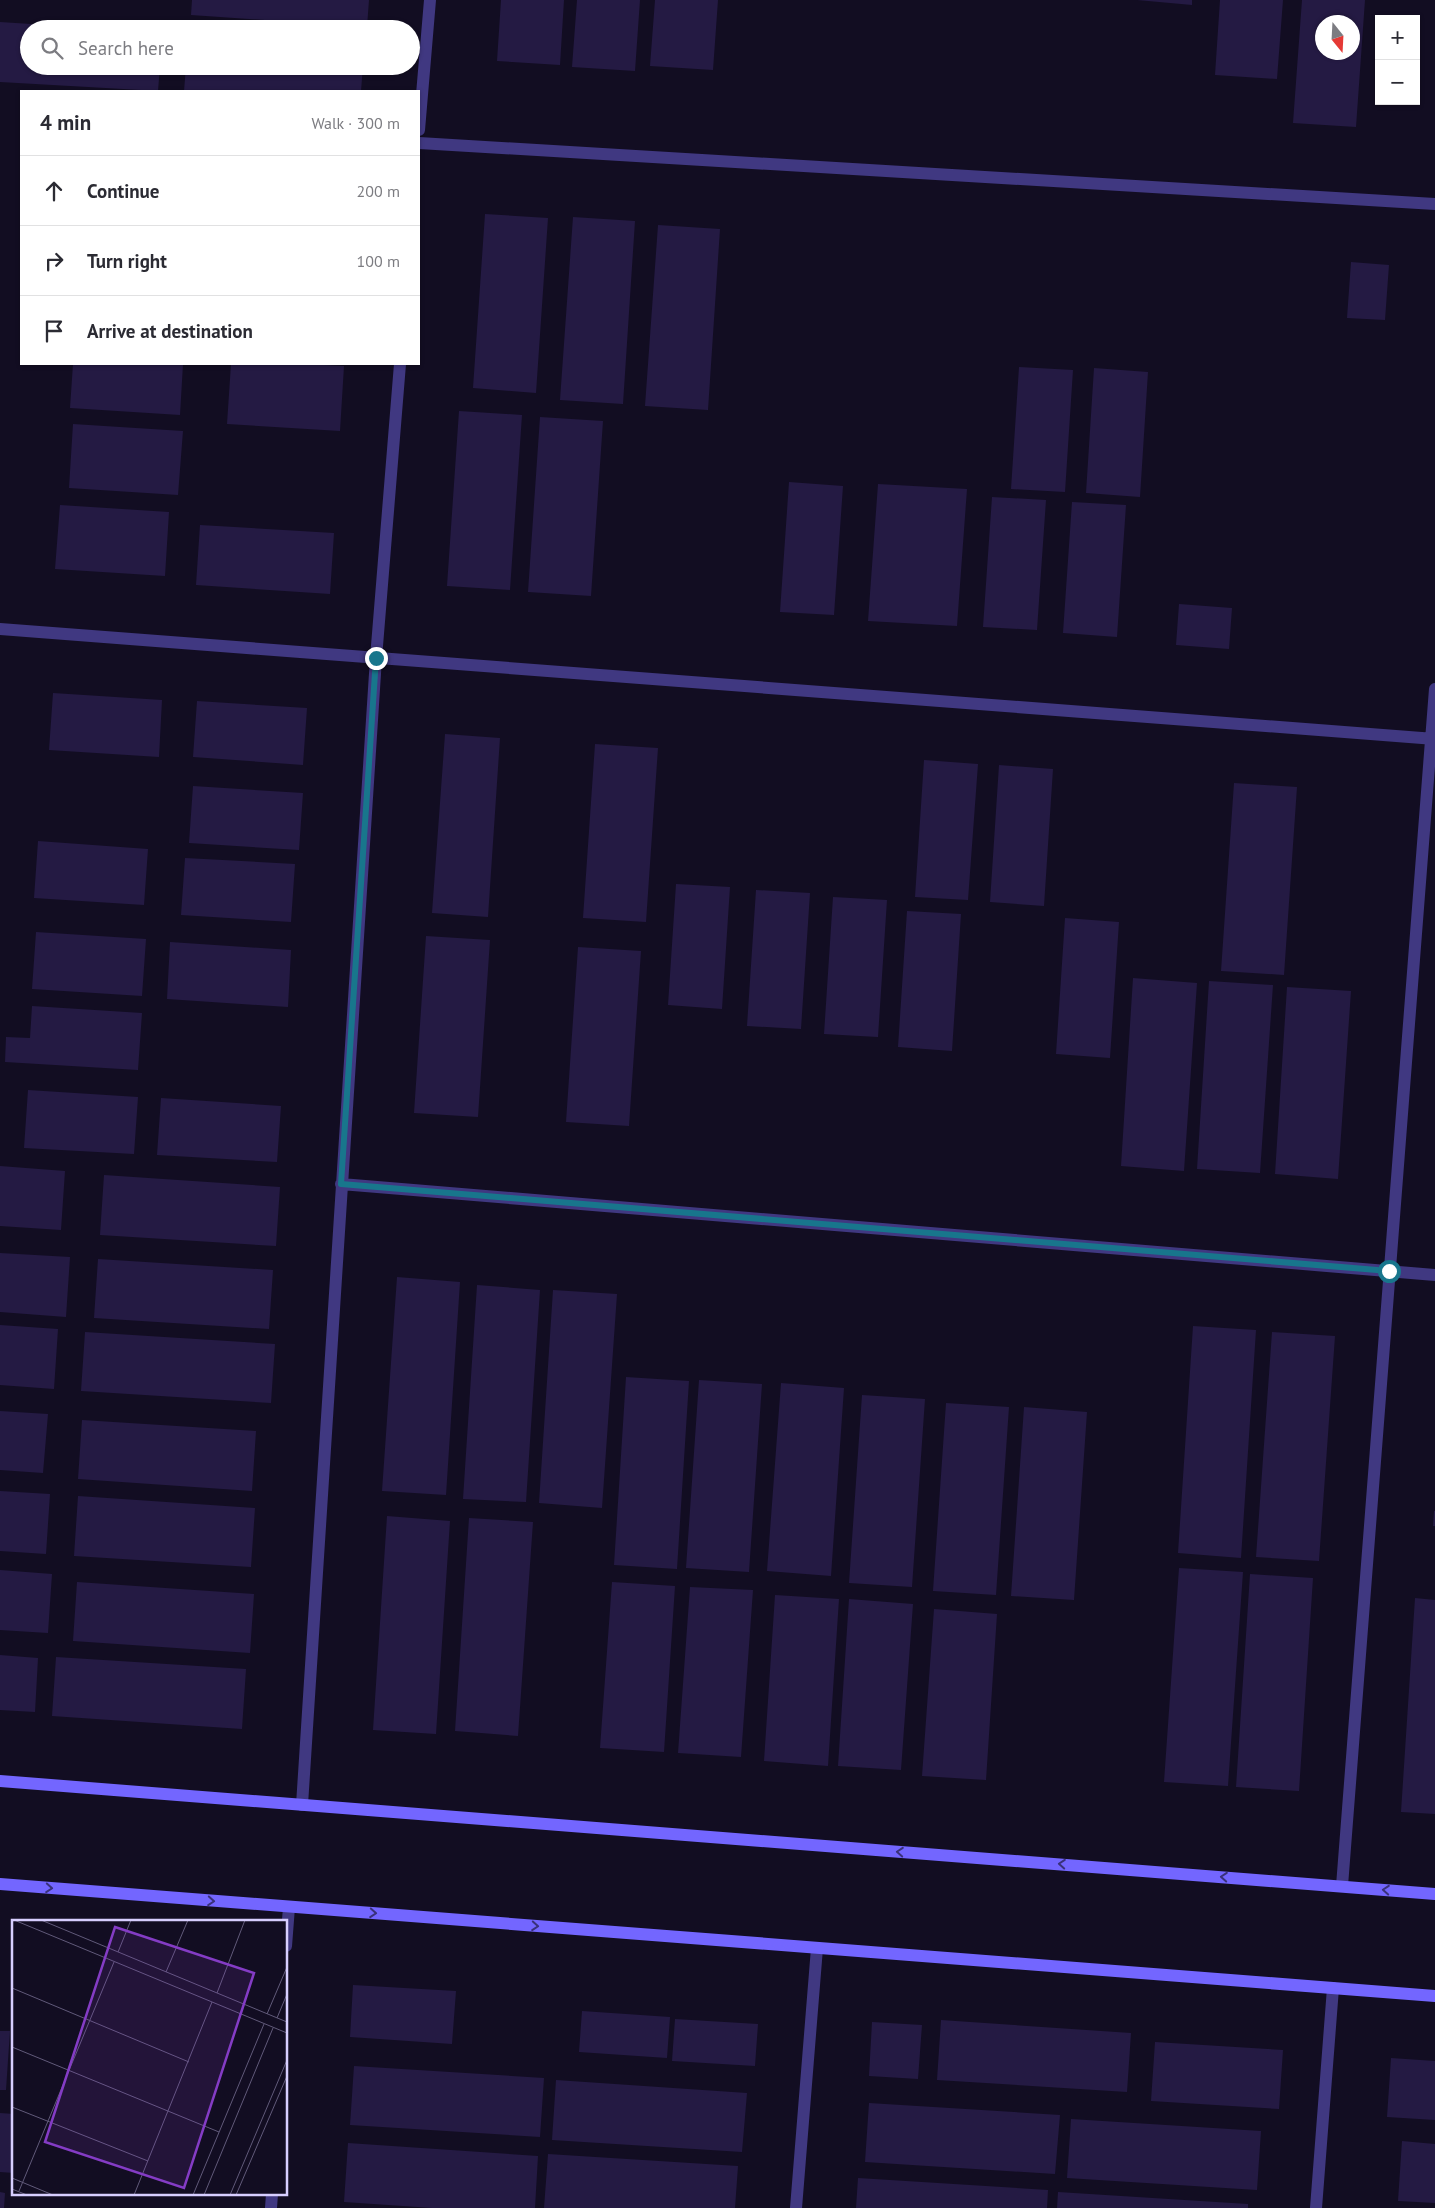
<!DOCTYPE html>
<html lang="en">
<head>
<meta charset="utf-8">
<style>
	body { margin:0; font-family:"PT Sans",sans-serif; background:#f7f7f7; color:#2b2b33 }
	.controls { position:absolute; right:15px; top:15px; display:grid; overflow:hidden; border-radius:0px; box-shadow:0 1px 4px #0004 }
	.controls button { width:45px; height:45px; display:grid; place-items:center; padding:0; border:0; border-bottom:1px solid #e1e1e2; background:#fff; color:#2b2b33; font:25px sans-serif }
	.compass { position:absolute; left:1315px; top:15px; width:45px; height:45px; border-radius:50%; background:#fff; box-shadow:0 1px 4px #0004; rotate:162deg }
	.stop { position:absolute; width:15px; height:15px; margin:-11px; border:4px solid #18768c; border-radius:50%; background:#fff }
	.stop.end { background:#18768c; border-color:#fff; box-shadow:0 1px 5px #0008 }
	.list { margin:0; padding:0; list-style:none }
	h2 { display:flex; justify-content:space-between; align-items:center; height:65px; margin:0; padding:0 20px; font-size:21px }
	h2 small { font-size:16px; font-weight:400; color:#7c7c81 }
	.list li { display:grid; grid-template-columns:32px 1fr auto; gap:15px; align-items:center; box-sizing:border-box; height:70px; padding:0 20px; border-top:1px solid #e1e1e2 }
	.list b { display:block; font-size:19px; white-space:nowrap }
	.list em { font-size:16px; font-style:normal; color:#7c7c81 }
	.icon { flex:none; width:28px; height:28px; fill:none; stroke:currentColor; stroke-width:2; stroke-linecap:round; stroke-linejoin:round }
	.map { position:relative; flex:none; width:1435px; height:2208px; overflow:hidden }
	.search { position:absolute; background:#fff; box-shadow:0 1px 4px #0004; left:20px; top:20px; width:400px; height:55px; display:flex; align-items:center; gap:12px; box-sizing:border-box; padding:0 18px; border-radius:28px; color:#7c7c81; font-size:19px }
	.panel { position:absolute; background:#fff; box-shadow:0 1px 4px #0004; left:20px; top:90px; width:400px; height:275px; border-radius:0px }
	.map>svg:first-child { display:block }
	.building { fill:#241a43; fill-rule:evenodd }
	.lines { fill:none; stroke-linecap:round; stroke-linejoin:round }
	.lane { stroke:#403881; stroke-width:12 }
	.secondary { stroke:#7366ff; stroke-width:12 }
	.oneway { stroke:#39317a }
	.route { stroke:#18768c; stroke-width:6 }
	.inset-road { fill:none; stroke:#615a7a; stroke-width:1 }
	.view { fill:#843cc5; fill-opacity:0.15; stroke:#843cc5; stroke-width:2.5 }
	.inset-edge { fill:none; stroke:#d7ceff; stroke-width:2.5 }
</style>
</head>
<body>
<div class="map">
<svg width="1435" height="2208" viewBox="0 0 1435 2208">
	<rect width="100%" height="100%" fill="#120d22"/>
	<path class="building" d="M 192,0 L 369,0 L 367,27 L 191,15 Z
		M 501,0 L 564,0 L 560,65 L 497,61 Z
		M 577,0 L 640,0 L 635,71 L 572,67 Z
		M 655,0 L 718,0 L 713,70 L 650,66 Z
		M 1137,0 L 1192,0 L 1192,5 Z
		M 1220,0 L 1283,0 L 1277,79 L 1215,75 Z
		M 1302,0 L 1365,0 L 1356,127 L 1293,123 ZM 1322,22 L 1352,22 L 1352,52 L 1322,52 Z
		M 0,22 L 78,27 L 29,29 L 29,66 L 160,66 L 158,91 L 0,82 Z
		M 186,66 L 363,66 L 361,91 L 184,91 Z
		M 485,214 L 548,218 L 536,393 L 473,388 Z
		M 573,217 L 635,221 L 623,404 L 560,400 Z
		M 658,225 L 720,229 L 708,410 L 645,406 Z
		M 1351,262 L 1389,265 L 1385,320 L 1347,318 Z
		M 73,364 L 183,364 L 180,415 L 70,408 Z
		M 231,364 L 305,364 L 344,366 L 340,431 L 227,424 Z
		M 1019,367 L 1073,370 L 1065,492 L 1011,489 Z
		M 1094,368 L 1148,372 L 1140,497 L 1086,493 Z
		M 459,411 L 522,415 L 510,590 L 447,586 Z
		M 540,417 L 603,421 L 591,596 L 528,592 Z
		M 73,424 L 183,431 L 178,495 L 69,488 Z
		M 789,482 L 843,486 L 834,615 L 780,612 Z
		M 878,484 L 967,489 L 957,626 L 868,621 Z
		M 992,497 L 1046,500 L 1037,630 L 983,627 Z
		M 1072,502 L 1126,505 L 1117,637 L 1063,633 Z
		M 60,505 L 169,512 L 165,576 L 55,569 Z
		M 200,525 L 334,533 L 330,594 L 196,585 Z
		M 1179,604 L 1232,608 L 1229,649 L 1176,645 Z
		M 53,693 L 162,700 L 159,757 L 49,750 Z
		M 197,701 L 307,708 L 303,765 L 193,757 Z
		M 445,734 L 500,738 L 488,917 L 432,913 Z
		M 595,744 L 658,748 L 646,922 L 583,918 Z
		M 924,760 L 978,764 L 968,900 L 915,897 Z
		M 999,765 L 1053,769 L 1044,906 L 990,902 Z
		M 1234,783 L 1297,787 L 1284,975 L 1221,971 Z
		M 193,786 L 303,793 L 299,850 L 189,843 Z
		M 38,841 L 148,849 L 144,905 L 34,898 Z
		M 185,858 L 295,864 L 291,922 L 181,915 Z
		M 676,884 L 730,887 L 722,1009 L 668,1005 Z
		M 756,890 L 810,893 L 801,1029 L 747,1026 Z
		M 833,897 L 887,900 L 878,1037 L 824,1034 Z
		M 907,911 L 961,914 L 952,1051 L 898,1047 Z
		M 1065,918 L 1119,922 L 1110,1058 L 1056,1054 Z
		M 36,932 L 146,939 L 142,996 L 32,989 Z
		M 426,936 L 490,940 L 478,1117 L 414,1113 Z
		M 170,942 L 291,950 L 288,1007 L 167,999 Z
		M 578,947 L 641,951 L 629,1126 L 566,1122 Z
		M 1133,978 L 1197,983 L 1184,1171 L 1121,1166 Z
		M 1209,981 L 1273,985 L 1260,1173 L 1197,1169 Z
		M 1287,987 L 1351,991 L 1338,1179 L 1275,1174 Z
		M 32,1006 L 142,1013 L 138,1070 L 5,1062 L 6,1037 L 30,1038 Z
		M 28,1090 L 138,1097 L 134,1154 L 24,1148 Z
		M 161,1098 L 281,1106 L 277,1162 L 157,1155 Z
		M 0,1166 L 65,1171 L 61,1230 L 0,1226 Z
		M 104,1175 L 280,1187 L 276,1246 L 100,1235 Z
		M 0,1253 L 70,1257 L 66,1317 L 0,1312 Z
		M 98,1259 L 273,1270 L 269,1329 L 94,1318 Z
		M 397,1277 L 460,1282 L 446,1495 L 382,1491 Z
		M 477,1285 L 540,1290 L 526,1502 L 463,1499 Z
		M 553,1290 L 617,1294 L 602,1508 L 539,1503 Z
		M 0,1325 L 58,1329 L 54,1389 L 0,1385 Z
		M 1193,1326 L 1256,1330 L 1241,1558 L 1178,1553 Z
		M 85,1332 L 275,1344 L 271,1403 L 81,1391 Z
		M 1272,1332 L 1335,1336 L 1319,1561 L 1256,1557 Z
		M 626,1377 L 689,1381 L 677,1569 L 614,1565 Z
		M 699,1380 L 762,1384 L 749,1572 L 686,1568 Z
		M 781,1383 L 844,1388 L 831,1576 L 767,1571 Z
		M 862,1395 L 925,1399 L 912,1587 L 849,1583 Z
		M 946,1403 L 1009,1407 L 996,1595 L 933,1591 Z
		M 1024,1407 L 1087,1412 L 1074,1600 L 1011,1596 Z
		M 0,1411 L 48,1414 L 43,1473 L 0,1470 Z
		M 82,1420 L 256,1431 L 252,1491 L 78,1479 Z
		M 0,1491 L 50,1494 L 46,1554 L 0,1551 Z
		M 78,1496 L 255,1508 L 251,1567 L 74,1556 Z
		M 1434,1511 L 1435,1511 L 1435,1526 L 1433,1526 Z
		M 387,1516 L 450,1521 L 436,1734 L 373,1730 Z
		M 469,1518 L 533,1522 L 518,1736 L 455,1731 Z
		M 1179,1568 L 1243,1572 L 1228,1786 L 1164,1782 Z
		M 0,1570 L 52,1574 L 48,1633 L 0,1630 Z
		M 1250,1574 L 1313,1578 L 1299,1791 L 1236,1787 Z
		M 77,1582 L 254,1594 L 250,1653 L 73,1641 Z
		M 612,1582 L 675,1586 L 664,1752 L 600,1748 Z
		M 690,1587 L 753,1590 L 741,1757 L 678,1753 Z
		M 775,1595 L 839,1599 L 828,1766 L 764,1761 Z
		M 1415,1598 L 1435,1600 L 1435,1814 L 1401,1812 Z
		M 849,1599 L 913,1604 L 901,1770 L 838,1766 Z
		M 934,1609 L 997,1614 L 986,1780 L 922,1776 Z
		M 0,1655 L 38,1658 L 35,1712 L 0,1710 Z
		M 56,1657 L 246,1669 L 242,1729 L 52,1716 Z
		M 353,1985 L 456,1991 L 452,2044 L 350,2037 Z
		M 582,2011 L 670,2017 L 667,2058 L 579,2052 Z
		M 675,2019 L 758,2024 L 755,2066 L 672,2061 Z
		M 941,2020 L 1131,2033 L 1127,2092 L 937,2080 Z
		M 872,2022 L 922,2025 L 918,2079 L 869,2076 Z
		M 0,2031 L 10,2031 L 6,2090 L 0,2090 Z
		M 1155,2042 L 1283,2050 L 1279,2109 L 1151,2101 Z
		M 1391,2058 L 1435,2061 L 1435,2120 L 1387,2117 Z
		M 354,2066 L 544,2078 L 540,2137 L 350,2125 Z
		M 556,2080 L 747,2093 L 742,2152 L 552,2140 Z
		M 869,2103 L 1060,2115 L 1055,2174 L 865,2162 Z
		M 0,2113 L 14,2114 L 14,2173 L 0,2172 Z
		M 1071,2119 L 1261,2131 L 1257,2190 L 1067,2178 Z
		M 1402,2141 L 1435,2144 L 1435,2203 L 1398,2201 Z
		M 348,2143 L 538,2156 L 535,2208 L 432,2208 L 344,2202 Z
		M 548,2154 L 738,2166 L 735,2208 L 544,2208 Z
		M 858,2178 L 1048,2190 L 1047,2208 L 856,2208 Z
		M 0,2192 L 5,2193 L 4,2208 L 0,2208 Z
		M 1058,2192 L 1248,2204 L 1248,2208 L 1057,2208 Z"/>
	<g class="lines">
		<path class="lane" d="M 419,130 L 430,0
			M 419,143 L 1435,204
			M 0,629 L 1435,739
			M 341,1184 L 1435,1275
			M 302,1805 L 376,658 L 400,364
			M 1342,1886 L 1435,689
			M 286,1946 L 289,1907
			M 271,2208 L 272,2194
			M 796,2208 L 817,1948
			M 1316,2208 L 1333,1988"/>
		<path class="secondary" d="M 0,1781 L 1435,1894
			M 0,1884 L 1435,1996"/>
	</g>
	<defs><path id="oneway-chevron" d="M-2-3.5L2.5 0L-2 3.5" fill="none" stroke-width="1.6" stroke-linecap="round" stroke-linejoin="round" transform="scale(1.25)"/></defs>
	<g class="oneway">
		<use href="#oneway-chevron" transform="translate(900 1852) rotate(-176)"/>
		<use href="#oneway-chevron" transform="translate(1062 1864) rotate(-176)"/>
		<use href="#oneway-chevron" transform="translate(1224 1877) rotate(-176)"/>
		<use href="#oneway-chevron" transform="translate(49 1888) rotate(4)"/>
		<use href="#oneway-chevron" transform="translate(1386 1890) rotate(-176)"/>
		<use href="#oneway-chevron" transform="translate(211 1901) rotate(4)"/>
		<use href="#oneway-chevron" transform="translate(373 1913) rotate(4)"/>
		<use href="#oneway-chevron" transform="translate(535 1926) rotate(4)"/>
	</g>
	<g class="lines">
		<path class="route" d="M 376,658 L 341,1184 L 1389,1271"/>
	</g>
	<g transform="translate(12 1920)">
		<rect width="275" height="275" fill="#120d22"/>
		<path class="inset-road" d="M 2,0 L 275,113M 29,0 L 275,102M 106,32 L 119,0M 154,52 L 176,0M 0,68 L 177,142M 205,73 L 233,0M 255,94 L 275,47M 265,98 L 275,74M 0,127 L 207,212M 0,187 L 136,241M 0,258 L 41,275M 0,269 L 15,275M 7,271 L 102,42M 122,275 L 200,82M 181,275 L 252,104M 192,275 L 261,108M 218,275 L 275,140M 224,275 L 275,156"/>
		<path class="view" d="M 103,7 L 242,53 L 172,268 L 33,222 Z"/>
		<rect width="275" height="275" class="inset-edge"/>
	</g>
</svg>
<div class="controls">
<button>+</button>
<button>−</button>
</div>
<svg class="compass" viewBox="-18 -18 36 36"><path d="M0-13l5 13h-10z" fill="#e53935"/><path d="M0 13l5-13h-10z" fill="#7c7c81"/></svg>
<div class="stop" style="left:1389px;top:1271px"></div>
<div class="stop end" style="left:376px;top:658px"></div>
<div class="search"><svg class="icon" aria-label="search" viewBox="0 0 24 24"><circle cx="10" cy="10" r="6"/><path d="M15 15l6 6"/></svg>Search here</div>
<section class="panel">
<h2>4 min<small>Walk · 300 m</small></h2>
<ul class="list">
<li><svg class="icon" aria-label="ahead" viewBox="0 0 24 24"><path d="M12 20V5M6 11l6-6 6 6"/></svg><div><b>Continue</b></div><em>200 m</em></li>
<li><svg class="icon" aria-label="right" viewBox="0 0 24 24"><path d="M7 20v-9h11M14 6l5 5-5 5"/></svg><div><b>Turn right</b></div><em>100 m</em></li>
<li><svg class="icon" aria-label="arrive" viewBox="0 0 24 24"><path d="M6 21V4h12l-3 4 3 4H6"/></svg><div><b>Arrive at destination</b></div></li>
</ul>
</section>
</div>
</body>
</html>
